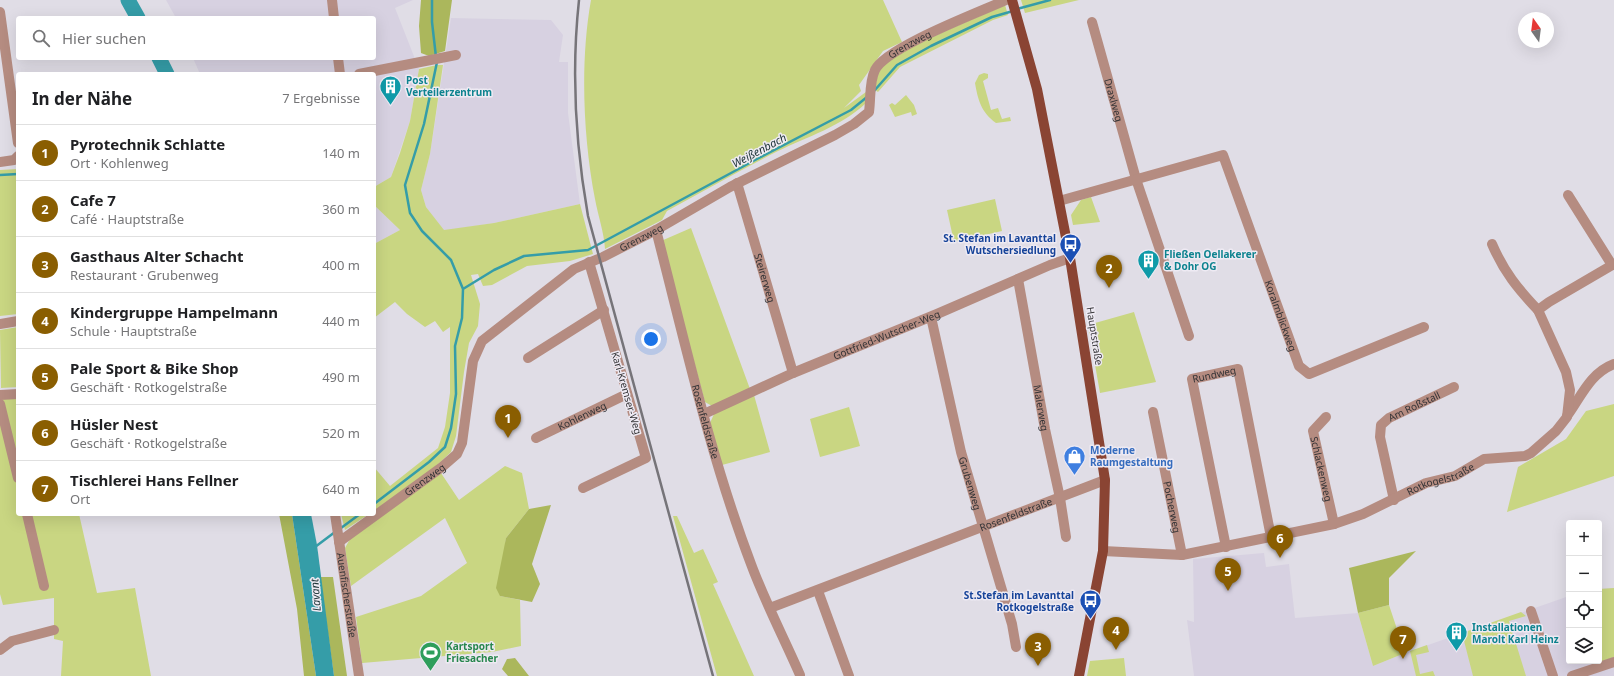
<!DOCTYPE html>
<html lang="de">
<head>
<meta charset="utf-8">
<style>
	body { margin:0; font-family:"Noto Sans",sans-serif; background:#f2f2f2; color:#202124 }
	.controls { position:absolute; right:12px; bottom:12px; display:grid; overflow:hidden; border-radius:4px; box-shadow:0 4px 16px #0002 }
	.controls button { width:36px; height:36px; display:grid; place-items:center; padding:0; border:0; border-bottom:1px solid #e0e0e0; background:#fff; color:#202124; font:20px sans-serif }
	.compass { position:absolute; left:1518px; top:12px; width:36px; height:36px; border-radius:50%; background:#fff; box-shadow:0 4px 16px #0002; rotate:346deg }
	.you { position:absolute; left:651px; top:339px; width:14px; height:14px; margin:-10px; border:3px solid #fff; border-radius:50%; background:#1a73e8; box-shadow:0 0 0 6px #1a73e833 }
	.badge { display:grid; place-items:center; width:26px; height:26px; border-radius:50%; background:#8a5e01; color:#fff; font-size:13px; font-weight:700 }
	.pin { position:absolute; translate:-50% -33px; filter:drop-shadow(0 1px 2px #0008) }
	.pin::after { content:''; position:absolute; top:21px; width:14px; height:12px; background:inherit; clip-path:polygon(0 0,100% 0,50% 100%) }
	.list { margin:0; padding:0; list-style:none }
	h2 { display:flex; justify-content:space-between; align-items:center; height:52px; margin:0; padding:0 16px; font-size:17px }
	h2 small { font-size:13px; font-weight:400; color:#757577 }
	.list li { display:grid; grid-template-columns:26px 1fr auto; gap:12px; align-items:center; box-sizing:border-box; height:56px; padding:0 16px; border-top:1px solid #e0e0e0 }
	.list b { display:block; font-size:15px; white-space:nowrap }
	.list p { margin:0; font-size:13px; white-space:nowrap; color:#757577 }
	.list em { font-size:13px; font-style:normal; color:#757577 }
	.icon { flex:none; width:22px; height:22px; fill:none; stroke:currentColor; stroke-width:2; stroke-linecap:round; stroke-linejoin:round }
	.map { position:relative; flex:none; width:1614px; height:676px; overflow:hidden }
	.search { position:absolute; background:#fff; box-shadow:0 4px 16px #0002; left:16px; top:16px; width:360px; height:44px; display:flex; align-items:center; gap:10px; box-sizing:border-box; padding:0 14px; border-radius:4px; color:#757577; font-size:15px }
	.panel { position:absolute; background:#fff; box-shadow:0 4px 16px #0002; left:16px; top:72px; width:360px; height:444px; border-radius:4px }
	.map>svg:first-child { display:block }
	.built { fill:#d7d1e1 }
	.green { fill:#c9d682 }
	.forest { fill:#abb75c }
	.water { fill:#359da8 }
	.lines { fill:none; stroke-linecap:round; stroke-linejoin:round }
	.stream { stroke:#359da8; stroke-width:2.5 }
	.river { stroke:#359da8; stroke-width:15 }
	.minor { stroke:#b58c81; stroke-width:10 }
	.major { stroke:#8a4433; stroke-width:10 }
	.rail { stroke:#767479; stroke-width:2.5 }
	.labels { text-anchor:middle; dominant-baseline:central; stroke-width:3; stroke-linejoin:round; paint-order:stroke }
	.street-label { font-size:10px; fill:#343336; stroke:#eeeaf3 }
	.culture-label { font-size:10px; font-weight:bold; fill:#0d838f; stroke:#eeeaf3; text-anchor:start }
	.transit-label { font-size:10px; font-weight:bold; fill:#164399; stroke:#eeeaf3; text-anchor:end }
	.shop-label { font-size:10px; font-weight:bold; fill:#366cbe; stroke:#eeeaf3; text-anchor:start }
	.leisure-label { font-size:10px; font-weight:bold; fill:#27864d; stroke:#eeeaf3; text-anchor:start }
	.water-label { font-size:11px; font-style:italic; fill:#20373a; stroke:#eeeaf3 }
</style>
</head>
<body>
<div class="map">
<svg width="1614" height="676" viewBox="0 0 1614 676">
	<rect width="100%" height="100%" fill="#e0dde6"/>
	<path class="built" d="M 166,0 L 413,0 L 395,8 L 419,69 L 410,121 L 391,177 L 374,187 L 374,74 L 200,74 L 193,58 L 374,58 L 374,18 L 176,18 Z
		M 451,18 L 551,20 L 563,35 L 559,62 L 568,62 L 568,113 L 580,204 L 494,223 L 444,231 L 426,207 L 421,190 L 430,154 Z
		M 374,205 L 400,230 L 374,244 Z
		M 1264,553 L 1266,567 L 1289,564 L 1295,618 L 1358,613 L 1373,666 L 1405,653 L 1569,596 L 1569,661 L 1599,661 L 1599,589 L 1614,588 L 1614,676 L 1194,676 L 1187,620 L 1194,622 L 1193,559 Z"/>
	<path class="green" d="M 591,0 L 883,0 L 902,42 L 883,51 L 859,85 L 861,91 L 844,108 L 866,92 L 866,103 C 842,126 807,137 778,151 C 740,170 704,191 667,211 L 662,220 L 605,249 C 604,232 598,216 595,199 C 583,137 580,61 591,0 Z
		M 1021,0 L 1079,0 L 1025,13 Z
		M 1005,5 L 1008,15 L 993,20 L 900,67 L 878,92 L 875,90 C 876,82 877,74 882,67 C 895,50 982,16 1005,5 Z
		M 437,65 L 443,65 L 430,154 L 421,190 L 426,207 L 444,230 L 494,223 L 580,204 L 593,254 L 570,261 L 527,266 L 492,285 L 483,286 L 478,274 L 471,275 L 480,304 L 478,326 L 469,343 L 464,372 L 456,436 L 451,452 L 434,468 L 374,511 L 374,467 L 390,486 L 438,448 L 445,427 L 450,393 L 450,327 L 443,332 L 435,321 L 425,327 L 407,314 L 395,302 L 374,318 L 374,244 L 400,230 L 374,205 L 374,187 L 391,177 L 400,153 L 410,121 L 419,69 Z
		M 984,73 L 988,74 L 988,78 L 983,81 L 991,110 L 998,108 L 1002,119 L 1010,117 L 1011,121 L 996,123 C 981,112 978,100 975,83 L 979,75 Z
		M 906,95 L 914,105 L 917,114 L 912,116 L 911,112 L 895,117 L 889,105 L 892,103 L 895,105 Z
		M 18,169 L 18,314 L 0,316 L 0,170 Z
		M 1091,197 L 1100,222 L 1073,225 L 1071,215 L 1081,200 Z
		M 995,199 L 1002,231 L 954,242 L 947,210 Z
		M 691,228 L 750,389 L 712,406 L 705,402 L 661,241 Z
		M 1134,312 L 1156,382 L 1100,393 L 1088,325 Z
		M 18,327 L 18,387 L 1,388 L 0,330 Z
		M 754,395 L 770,452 L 722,465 L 710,423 L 714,414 Z
		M 0,398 L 18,399 L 18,514 L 79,514 L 97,593 L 135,588 L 151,676 L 61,676 L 63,641 L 54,639 L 54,598 L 3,605 L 0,594 Z
		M 1614,404 L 1614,476 L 1507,512 L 1518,467 L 1566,439 L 1586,411 Z
		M 849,407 L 860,446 L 820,457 L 810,419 Z
		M 505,466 L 522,473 L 529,509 L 506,538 L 500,596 L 520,600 L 521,646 L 492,652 L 362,663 L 356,617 L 421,596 L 467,563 L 445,518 L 351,586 L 345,548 L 350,539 L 441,473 L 459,500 Z
		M 341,514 L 369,514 L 345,530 Z
		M 673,516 L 677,516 L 694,553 L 703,549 L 718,582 L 713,584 L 754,676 L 717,676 Z
		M 1614,588 L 1614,657 L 1598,663 L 1599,589 Z
		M 1389,605 L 1405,653 L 1373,666 L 1358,613 Z
		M 1521,612 L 1526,616 L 1509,621 L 1526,676 L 1473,676 L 1462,633 Z
		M 1427,645 L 1429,652 L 1416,655 L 1420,674 L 1433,671 L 1435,676 L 1416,676 L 1410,651 Z
		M 1124,658 L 1126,676 L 1087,676 L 1090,661 Z"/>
	<path class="forest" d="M 421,0 L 452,0 L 445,51 L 429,56 L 421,53 L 419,26 Z
		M 551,505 L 532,564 L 540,584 L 532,602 L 500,596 L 496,588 L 506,538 L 529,509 Z
		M 279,514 L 292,514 L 316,676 L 304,676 L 297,609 Z
		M 1416,551 L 1389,578 L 1389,605 L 1358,613 L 1349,568 Z
		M 320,577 L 333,577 L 347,676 L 334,676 Z
		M 515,658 L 529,676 L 508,676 L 502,669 L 507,659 Z"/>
	<path class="water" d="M 292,514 L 311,514 L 317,545 L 334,676 L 316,676 Z"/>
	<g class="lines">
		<path class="stream" d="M 432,0 L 432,22 L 436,57
			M 1017,9 L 1050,0
			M 874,91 L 897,65 L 931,46 L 992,17 L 1013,11
			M 0,175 L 18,174
			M 463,289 L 494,270 L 524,256 L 588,250 L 757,159 L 851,110 L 867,97
			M 374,504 L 429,462 L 445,447 L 451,428 L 456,394 L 455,346 L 462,318 L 463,289 L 451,260 L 422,231 L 410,213 L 405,185 L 424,124 L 437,62
			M 341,528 L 360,514
			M 315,547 L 335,532"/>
		<path class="river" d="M 128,0 L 138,18
			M 159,58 L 167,74"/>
		<g class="minor">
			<path d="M 332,0 L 334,18"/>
			<path d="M 0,12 L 18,143"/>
			<path id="s1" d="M 1092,22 L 1136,179 L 1189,336"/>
			<path d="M 338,58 L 340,74"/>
			<path d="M 359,74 L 456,55"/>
			<path d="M 0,162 L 14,160 L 18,156"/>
			<path id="s2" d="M 737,183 L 793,373"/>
			<path d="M 1568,195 L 1612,265"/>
			<path id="s3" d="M 1059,201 L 1223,155 L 1299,366 L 1309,374 L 1424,327"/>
			<path id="s4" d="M 656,230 C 685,342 710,456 751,564 C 765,602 784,638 800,675"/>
			<path d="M 1492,244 C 1504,272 1518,289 1538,310"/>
			<path id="s5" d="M 1018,279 L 1045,429 L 1060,498 L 1066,537"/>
			<path id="s6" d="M 931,317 L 961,452 L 1012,624 L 1016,647"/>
			<path d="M 0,324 L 18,321"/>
			<path d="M 528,358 L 604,310"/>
			<path d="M 0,395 L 18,394"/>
			<path d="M 0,404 L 18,478"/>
			<path id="s7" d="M 1153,412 L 1182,555"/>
			<path id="s8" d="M 704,414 L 793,373 L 937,314 L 1050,265 L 1070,258"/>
			<path d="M 1567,416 C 1581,397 1590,373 1614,364"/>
			<path id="s9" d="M 1326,417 L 1313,431 L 1334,524"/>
			<path id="s10" d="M 536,438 L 627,394"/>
			<path d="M 583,488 L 646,458 L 589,262"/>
			<path id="s11" d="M 1394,500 L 1380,437 L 1381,425 L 1389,418 L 1454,387"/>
			<path d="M 27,514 L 44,586"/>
			<path id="s12" d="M 335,514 L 359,676"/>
			<path id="s13" d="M 339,542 L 442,467 L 457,454 L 462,443 L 473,361 L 482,341 L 574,269 L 603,257 L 656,230 L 730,187 L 835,135 L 854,124 L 869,112 C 871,98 869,82 875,70 C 886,47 980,12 1006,0"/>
			<path id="s14" d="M 1226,547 L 1192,379 L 1238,369 L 1271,537"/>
			<path id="s15" d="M 1103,551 L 1182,555 L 1334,524 L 1363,514 L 1426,483 L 1455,476 L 1484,459 L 1525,456 L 1531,453 L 1556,431 L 1567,417 L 1570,390 L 1566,372 L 1538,310 L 1549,302 L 1614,264"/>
			<path d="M 818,591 L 849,676"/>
			<path id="s16" d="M 770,608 L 1105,480"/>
			<path d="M 1531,611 L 1553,676"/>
			<path d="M 0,650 L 12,641 L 54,630"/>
			<path d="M 1572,676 L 1614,662"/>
		</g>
		<path class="major" d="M 1012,0 L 1037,89 L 1070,258 L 1105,480 L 1103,551 L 1079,676"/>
		<path class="rail" d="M 579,0 C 571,74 575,142 588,216 L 713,676"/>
	</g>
	<defs>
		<symbol id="building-pin" viewBox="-11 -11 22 30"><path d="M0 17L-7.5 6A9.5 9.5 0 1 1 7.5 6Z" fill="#0f9aa8" stroke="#eeeaf3"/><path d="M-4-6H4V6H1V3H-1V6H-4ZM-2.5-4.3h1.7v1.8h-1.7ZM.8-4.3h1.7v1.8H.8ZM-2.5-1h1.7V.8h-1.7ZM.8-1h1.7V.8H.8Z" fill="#fff"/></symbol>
		<symbol id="bus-pin" viewBox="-11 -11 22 30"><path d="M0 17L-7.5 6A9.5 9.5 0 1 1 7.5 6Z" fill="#1a4fb4" stroke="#eeeaf3"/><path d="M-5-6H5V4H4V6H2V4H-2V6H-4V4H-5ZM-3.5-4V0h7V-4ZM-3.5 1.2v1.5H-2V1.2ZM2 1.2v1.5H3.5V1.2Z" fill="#fff"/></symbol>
		<symbol id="shop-pin" viewBox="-11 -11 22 30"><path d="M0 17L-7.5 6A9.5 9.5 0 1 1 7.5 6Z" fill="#3f7fe0" stroke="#eeeaf3"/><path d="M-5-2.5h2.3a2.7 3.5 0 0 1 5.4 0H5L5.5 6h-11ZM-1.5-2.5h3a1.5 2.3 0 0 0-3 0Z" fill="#fff"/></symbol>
		<symbol id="stadium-pin" viewBox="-11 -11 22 30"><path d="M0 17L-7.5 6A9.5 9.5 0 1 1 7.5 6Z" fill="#2e9e5b" stroke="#eeeaf3"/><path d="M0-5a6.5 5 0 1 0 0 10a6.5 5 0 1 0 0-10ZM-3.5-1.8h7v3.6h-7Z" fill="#fff"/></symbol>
	</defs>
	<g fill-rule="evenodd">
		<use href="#building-pin" x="378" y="74" width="25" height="34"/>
		<use href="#bus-pin" x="1058" y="232" width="25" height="34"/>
		<use href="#building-pin" x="1136" y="248" width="25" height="34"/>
		<use href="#shop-pin" x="1062" y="444" width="25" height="34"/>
		<use href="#bus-pin" x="1078" y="588" width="25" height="34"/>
		<use href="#building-pin" x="1444" y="620" width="25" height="34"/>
		<use href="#stadium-pin" x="418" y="640" width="25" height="34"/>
	</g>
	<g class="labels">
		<g class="street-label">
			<text stroke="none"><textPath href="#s13" startOffset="802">Grenzweg</textPath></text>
			<text stroke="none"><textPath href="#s1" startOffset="81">Draxlweg</textPath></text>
			<text stroke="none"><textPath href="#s13" startOffset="455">Grenzweg</textPath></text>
			<text stroke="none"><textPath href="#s2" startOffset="99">Steirerweg</textPath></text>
			<text stroke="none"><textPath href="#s3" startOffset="341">Koralmblickweg</textPath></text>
			<text stroke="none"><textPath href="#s8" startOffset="199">Gottfried-Wutscher-Weg</textPath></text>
			<text transform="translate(1095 336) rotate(81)">Hauptstraße</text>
			<text stroke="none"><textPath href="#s14" startOffset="194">Rundweg</textPath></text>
			<text transform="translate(627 393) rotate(74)">Karl-Kremser-Weg</text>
			<text stroke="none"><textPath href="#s11" startOffset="115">Am Roßstall</textPath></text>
			<text stroke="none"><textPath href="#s5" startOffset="131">Malerweg</textPath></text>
			<text stroke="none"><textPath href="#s10" startOffset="51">Kohlenweg</textPath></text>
			<text stroke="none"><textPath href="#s4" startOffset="198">Rosenfeldstraße</textPath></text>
			<text stroke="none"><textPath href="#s9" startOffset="58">Schlackenweg</textPath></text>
			<text stroke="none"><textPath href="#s13" startOffset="106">Grenzweg</textPath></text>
			<text stroke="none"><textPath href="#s15" startOffset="350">Rotkogelstraße</textPath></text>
			<text stroke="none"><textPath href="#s6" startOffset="171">Grubenweg</textPath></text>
			<text stroke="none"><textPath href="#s7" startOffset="97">Pocherweg</textPath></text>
			<text stroke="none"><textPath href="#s16" startOffset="263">Rosenfeldstraße</textPath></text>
			<text stroke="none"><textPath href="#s12" startOffset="82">Auenfischerstraße</textPath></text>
		</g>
		<g class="culture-label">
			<text x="406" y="80">Post<tspan x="406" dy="12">Verteilerzentrum</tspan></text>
			<text x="1164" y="254">Fließen Oellakerer<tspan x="1164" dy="12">&amp; Dohr OG</tspan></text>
			<text x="1472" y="627">Installationen<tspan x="1472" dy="12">Marolt Karl Heinz</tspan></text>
		</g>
		<g class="transit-label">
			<text x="1056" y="238">St. Stefan im Lavanttal<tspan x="1056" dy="12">Wutschersiedlung</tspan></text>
			<text x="1074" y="595">St.Stefan im Lavanttal<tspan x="1074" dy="12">Rotkogelstraße</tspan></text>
		</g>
		<g class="shop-label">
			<text x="1090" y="450">Moderne<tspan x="1090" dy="12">Raumgestaltung</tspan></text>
		</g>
		<g class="leisure-label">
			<text x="446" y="646">Kartsport<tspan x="446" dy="12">Friesacher</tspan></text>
		</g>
		<g class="water-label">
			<text transform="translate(759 150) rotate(-28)">Weißenbach</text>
			<text transform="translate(315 595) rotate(-94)">Lavant</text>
		</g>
	</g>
</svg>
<div class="controls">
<button>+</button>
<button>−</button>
<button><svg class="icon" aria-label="locate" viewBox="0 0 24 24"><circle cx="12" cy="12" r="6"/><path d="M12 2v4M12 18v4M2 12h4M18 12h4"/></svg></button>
<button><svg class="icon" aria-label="layers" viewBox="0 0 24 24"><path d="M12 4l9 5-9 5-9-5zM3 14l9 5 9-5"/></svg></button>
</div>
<svg class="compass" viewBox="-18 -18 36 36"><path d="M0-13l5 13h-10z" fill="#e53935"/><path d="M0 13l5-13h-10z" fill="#757577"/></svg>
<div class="you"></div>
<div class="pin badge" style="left:508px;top:438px">1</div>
<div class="pin badge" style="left:1109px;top:288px">2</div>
<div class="pin badge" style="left:1038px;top:666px">3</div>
<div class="pin badge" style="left:1116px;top:650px">4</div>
<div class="pin badge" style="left:1228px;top:591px">5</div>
<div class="pin badge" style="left:1280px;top:558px">6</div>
<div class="pin badge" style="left:1403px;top:659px">7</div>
<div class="search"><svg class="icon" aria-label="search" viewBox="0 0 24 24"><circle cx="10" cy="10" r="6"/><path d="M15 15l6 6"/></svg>Hier suchen</div>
<section class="panel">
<h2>In der Nähe<small>7 Ergebnisse</small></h2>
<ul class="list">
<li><span class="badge">1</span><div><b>Pyrotechnik Schlatte</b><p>Ort · Kohlenweg</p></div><em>140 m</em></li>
<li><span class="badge">2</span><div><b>Cafe 7</b><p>Café · Hauptstraße</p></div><em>360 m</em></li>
<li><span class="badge">3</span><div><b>Gasthaus Alter Schacht</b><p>Restaurant · Grubenweg</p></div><em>400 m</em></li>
<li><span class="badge">4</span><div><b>Kindergruppe Hampelmann</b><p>Schule · Hauptstraße</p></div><em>440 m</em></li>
<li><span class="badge">5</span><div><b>Pale Sport &amp; Bike Shop</b><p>Geschäft · Rotkogelstraße</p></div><em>490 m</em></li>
<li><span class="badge">6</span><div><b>Hüsler Nest</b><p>Geschäft · Rotkogelstraße</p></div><em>520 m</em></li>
<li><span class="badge">7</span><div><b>Tischlerei Hans Fellner</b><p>Ort</p></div><em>640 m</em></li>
</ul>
</section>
</div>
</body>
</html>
